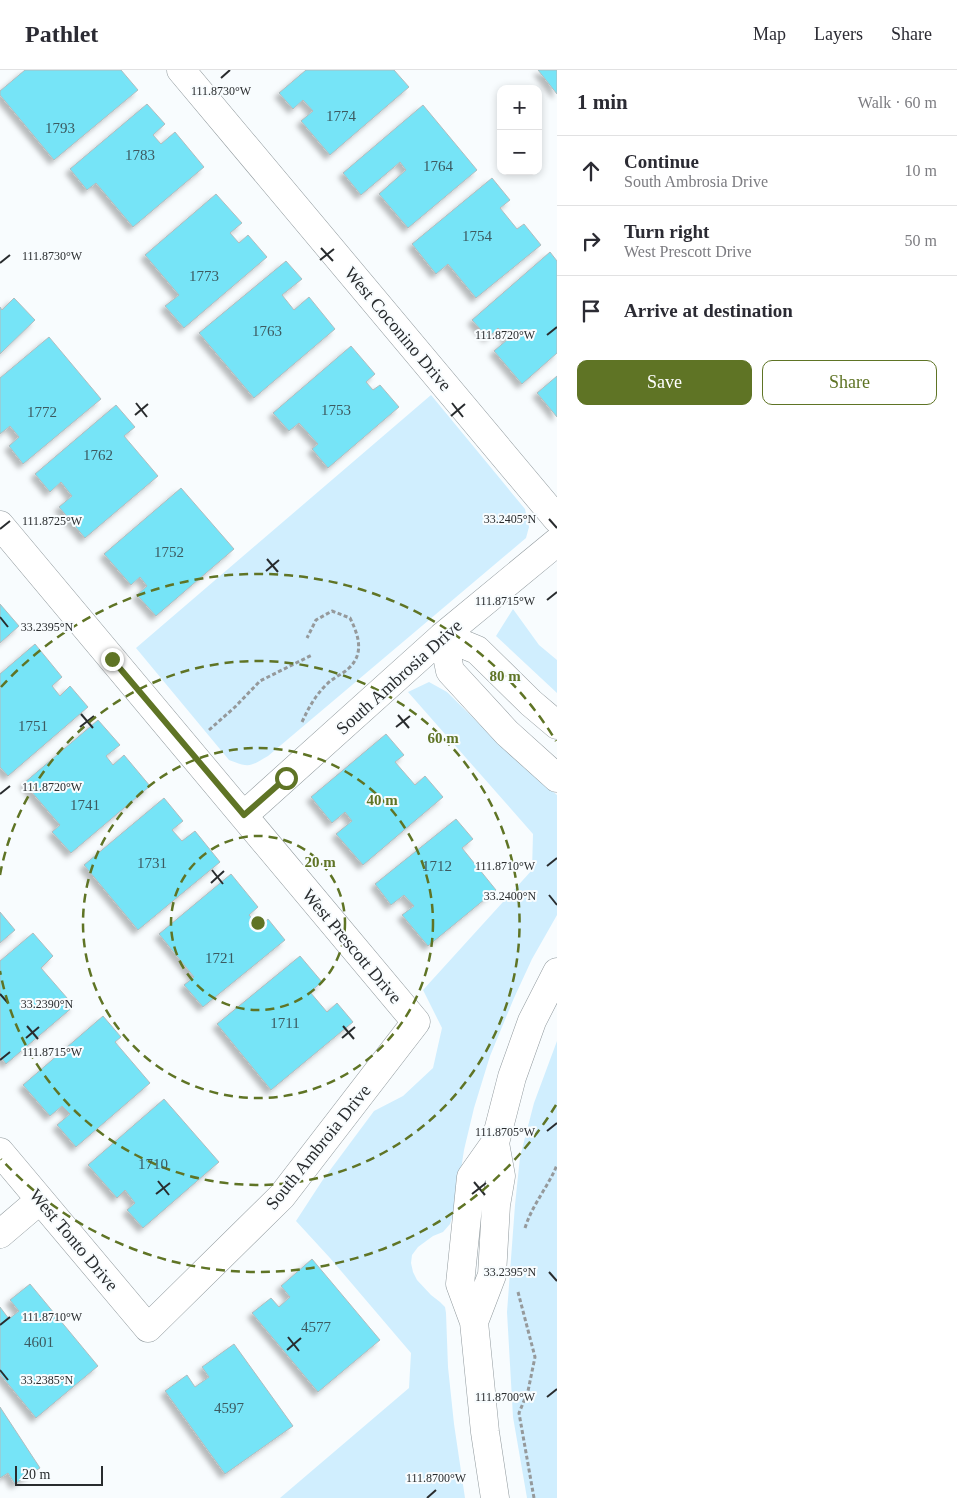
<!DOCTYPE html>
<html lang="en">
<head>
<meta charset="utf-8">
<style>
	body { margin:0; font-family:Georgia,serif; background:#f2f2f3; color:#2b2b33 }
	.controls { position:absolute; right:15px; top:15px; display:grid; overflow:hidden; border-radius:10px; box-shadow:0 2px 8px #0003 }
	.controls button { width:45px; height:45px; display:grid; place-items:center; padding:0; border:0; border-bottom:1px solid #e1e1e2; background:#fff; color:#2b2b33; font:25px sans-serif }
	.scale { position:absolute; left:15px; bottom:12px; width:88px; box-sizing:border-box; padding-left:5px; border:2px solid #292c2e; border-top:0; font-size:14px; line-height:18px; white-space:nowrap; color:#292c2e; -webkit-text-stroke:4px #f8fcfe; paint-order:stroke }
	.stop { position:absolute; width:15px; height:15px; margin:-11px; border:4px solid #5f7425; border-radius:50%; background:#fff }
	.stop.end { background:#5f7425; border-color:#fff; box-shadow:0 1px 5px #0008 }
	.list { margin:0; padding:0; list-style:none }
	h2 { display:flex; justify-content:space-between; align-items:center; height:65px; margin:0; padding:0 20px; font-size:21px }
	h2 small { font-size:16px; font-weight:400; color:#7c7c81 }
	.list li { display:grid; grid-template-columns:32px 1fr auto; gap:15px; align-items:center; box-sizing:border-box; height:70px; padding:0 20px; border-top:1px solid #e1e1e2 }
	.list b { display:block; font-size:19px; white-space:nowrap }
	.list p { margin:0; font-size:16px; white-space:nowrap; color:#7c7c81 }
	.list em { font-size:16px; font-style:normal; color:#7c7c81 }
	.actions { display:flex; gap:10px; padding:15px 20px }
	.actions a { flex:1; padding:11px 0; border:1px solid #5f7425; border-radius:10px; text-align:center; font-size:18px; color:#5f7425 }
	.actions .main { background:#5f7425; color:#fff }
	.icon { flex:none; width:28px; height:28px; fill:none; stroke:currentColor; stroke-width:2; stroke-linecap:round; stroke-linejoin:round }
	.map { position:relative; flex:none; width:557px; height:1428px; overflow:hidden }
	header { display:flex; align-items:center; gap:30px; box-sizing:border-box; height:70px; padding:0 25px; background:#fff; border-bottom:1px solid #e1e1e2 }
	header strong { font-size:24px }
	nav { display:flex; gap:28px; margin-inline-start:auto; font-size:18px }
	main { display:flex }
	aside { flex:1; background:#fff }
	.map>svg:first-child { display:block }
	.green { fill:#d0eefe }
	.building { fill:#76e4f7; stroke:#b2bcbe; filter:url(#shadow) }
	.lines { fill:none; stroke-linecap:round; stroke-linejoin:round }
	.minor-casing { stroke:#90999d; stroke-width:29 }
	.path { stroke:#95999b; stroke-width:3; stroke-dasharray:4 2.5; stroke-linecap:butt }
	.minor { stroke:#fff; stroke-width:28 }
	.route { stroke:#5f7425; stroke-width:6 }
	.ticks { fill:none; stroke:#292c2e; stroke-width:2 }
	.ring { fill:none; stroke:#5f7425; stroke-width:2.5; stroke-dasharray:9 6 }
	.labels { text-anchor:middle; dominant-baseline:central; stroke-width:4; stroke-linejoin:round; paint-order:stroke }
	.number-label { font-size:15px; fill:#3c5a60 }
	.street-label { font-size:18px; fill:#292c2e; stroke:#f8fcfe }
	.ticks-label { font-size:12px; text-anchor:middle; fill:#292c2e; stroke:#f8fcfe; stroke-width:4; stroke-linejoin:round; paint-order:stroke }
	.centre { fill:#5f7425; stroke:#f8fcfe; stroke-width:2.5 }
	.ring-label { font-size:15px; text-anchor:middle; font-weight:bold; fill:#5f7425; stroke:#f8fcfe; stroke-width:4; stroke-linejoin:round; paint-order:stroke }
</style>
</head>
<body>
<header>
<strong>Pathlet</strong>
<nav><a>Map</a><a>Layers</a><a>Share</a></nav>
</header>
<main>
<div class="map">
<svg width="557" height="1428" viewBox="0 0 557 1428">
	<defs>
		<filter id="shadow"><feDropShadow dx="-4.5" dy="4.5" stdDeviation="2.5" flood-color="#0004"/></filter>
	</defs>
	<rect width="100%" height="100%" fill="#f8fcfe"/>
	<path class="green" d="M 431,325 L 525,439 L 529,457 L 526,468 L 268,686 C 249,697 250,698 229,690 L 136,578 Z
		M 513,539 L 539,575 L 557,590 L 557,623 L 496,566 Z
		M 429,612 L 447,622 L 520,694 L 557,725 L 557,845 L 532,889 L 514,928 L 490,986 L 474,1038 L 464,1080 L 455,1139 L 450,1154 L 443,1162 L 433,1166 L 418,1177 L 412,1185 L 411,1193 L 413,1202 L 417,1210 L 431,1225 L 440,1232 L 445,1237 L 446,1243 L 448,1297 L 454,1354 L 465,1428 L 280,1428 L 409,1318 L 411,1283 L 330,1188 L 296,1151 L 322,1111 L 374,1041 L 403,1026 L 433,998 L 442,958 L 423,920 L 532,800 L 533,764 L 408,622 Z
		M 557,971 L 557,1428 L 527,1428 L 513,1347 L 507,1242 L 515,1135 L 520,1087 L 534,1033 Z"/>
	<path class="building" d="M 25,0 L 121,0 L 138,20 L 54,90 L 0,25 L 0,21 Z
		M 306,0 L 394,0 L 409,17 L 330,85 L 301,51 L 313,41 L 303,30 L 293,39 L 279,23 Z
		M 538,0 L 557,0 L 557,24 Z
		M 147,34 L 165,54 L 153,65 L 161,74 L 175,62 L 204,97 L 133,157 L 96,113 L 87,120 L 70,99 Z
		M 423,35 L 477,100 L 408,158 L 379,124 L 406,100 L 400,92 L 361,125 L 343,103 Z
		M 492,108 L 510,130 L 500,138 L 517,159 L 524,154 L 541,175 L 476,228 L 448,194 L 436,204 L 412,174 Z
		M 216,124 L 242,153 L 230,163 L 239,173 L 248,165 L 267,187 L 184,258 L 165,236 L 179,225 L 145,185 Z
		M 550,182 L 557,191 L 557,283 L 522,314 L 494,281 L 508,269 L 498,258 L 488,268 L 472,250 Z
		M 286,191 L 302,209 L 282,225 L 294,240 L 309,227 L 335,259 L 254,328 L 199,263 Z
		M 14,228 L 35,250 L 0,284 L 0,237 L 2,240 Z
		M 49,267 L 101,329 L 23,394 L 9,376 L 19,367 L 10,356 L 0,364 L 0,308 Z
		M 351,276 L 375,304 L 366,312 L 373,320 L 380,315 L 399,337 L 328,398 L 312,379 L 318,374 L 299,353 L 289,361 L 273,343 Z
		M 557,306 L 557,347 L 537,323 Z
		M 116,335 L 135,357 L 124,366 L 158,406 L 85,468 L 59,437 L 72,426 L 61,412 L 50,422 L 35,404 Z
		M 181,418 L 234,479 L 156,546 L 137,525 L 147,516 L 140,507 L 131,515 L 104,484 Z
		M 0,534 L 19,556 L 0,573 Z
		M 35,574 L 62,607 L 52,616 L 60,626 L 70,616 L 88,637 L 8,706 L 0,697 L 0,604 Z
		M 98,650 L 120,675 L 106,686 L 113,695 L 124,685 L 150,716 L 71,783 L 52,762 L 60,755 L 24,713 Z
		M 386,664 L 404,685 L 395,692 L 415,715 L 425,706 L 443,727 L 363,795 L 336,764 L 352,751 L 345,742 L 332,753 L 311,727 Z
		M 164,728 L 183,751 L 172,760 L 182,771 L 195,761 L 220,792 L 138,860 L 84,795 Z
		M 456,749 L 473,769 L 462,778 L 496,820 L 428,876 L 402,845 L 414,836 L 404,825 L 391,835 L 375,814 Z
		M 231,804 L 258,837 L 249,845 L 259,857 L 268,849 L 285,870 L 203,937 L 184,915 L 194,907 L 159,864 Z
		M 0,842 L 15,860 L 0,873 Z
		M 33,863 L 53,886 L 41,898 L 74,936 L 6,994 L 0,986 L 0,891 Z
		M 300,886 L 322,912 L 310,922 L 327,942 L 337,933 L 353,952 L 271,1020 L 217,954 Z
		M 103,946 L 121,967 L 115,972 L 150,1013 L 76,1077 L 57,1055 L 70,1044 L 62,1036 L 50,1046 L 23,1015 Z
		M 164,1029 L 219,1092 L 143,1158 L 127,1140 L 135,1133 L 125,1120 L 117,1128 L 88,1095 Z
		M 312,1189 L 380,1270 L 318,1322 L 252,1243 L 271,1228 L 279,1237 L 290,1227 L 281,1216 Z
		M 30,1214 L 98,1296 L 36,1348 L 0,1304 L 0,1237 L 9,1249 L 19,1241 L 10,1230 Z
		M 234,1274 L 293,1356 L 225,1404 L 165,1321 L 187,1305 L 195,1317 L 209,1307 L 202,1297 Z
		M 0,1337 L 40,1398 L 15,1414 L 8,1403 L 0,1408 Z"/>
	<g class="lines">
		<defs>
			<path id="minor" d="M 181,0 L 557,449
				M 0,455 L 416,952 L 282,1126 L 148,1258 L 0,1082
				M 443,566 L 450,601 L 507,663 L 557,708
				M 443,566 L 477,580 L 531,633 L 557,655
				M 244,745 L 443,566 L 557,472
				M 0,1164 L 40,1130
				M 474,1252 L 492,1205 L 496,1135 L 501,1106 L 495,1073
				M 495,1428 L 485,1362 L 474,1252 L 460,1214 L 471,1107 L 495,1073 L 512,1007 L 532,951 L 557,902"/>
		</defs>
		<use href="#minor" class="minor-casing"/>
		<path class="path" d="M 302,652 C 309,637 315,626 327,614 C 334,607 343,604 349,598 C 365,583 358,564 350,548 L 332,541 L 316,550 L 307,568
			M 209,660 L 235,637 L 260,611 L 312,585
			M 525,1158 C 532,1135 548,1117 557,1095
			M 518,1222 L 535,1287 L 528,1321 L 519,1343 L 534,1428"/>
		<use href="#minor" class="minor"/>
	</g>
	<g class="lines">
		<path class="route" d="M 112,589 L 244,745 L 286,708"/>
	</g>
	<path class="ticks" d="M 221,8 L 230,0M 321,178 L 333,191M 320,190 L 334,179M 0,193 L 10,185M 547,265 L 557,257M 136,333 L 147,347M 452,333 L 463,347M 135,345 L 148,334M 451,346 L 465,334M 549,449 L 557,458M 0,459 L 10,451M 267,489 L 278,502M 266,501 L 279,490M 547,530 L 557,522M 0,547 L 8,557M 81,644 L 93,658M 398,645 L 409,658M 80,657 L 94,646M 396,657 L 410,646M 0,724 L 10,716M 547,796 L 557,788M 212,800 L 223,814M 211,813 L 224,801M 549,825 L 557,835M 0,924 L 8,933M 27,956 L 38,969M 343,956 L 354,969M 26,968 L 39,957M 342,968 L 355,957M 0,990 L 10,982M 547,1061 L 557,1053M 158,1111 L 169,1125M 474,1112 L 485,1125M 156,1124 L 170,1113M 472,1124 L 486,1113M 549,1202 L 557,1211M 0,1255 L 10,1247M 288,1267 L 299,1281M 287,1280 L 301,1268M 0,1300 L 8,1310M 547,1327 L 557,1319M 427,1428 L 436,1420"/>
	<g class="ring">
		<circle cx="258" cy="853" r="87"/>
		<circle cx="258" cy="853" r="175"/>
		<path d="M0 805A262 262 0 1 1 0 901"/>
		<path d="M556 1035A349 349 0 0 1 1 1089M1 617A349 349 0 0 1 556 671"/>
	</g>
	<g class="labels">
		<g class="number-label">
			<text x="341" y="46">1774</text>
			<text x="60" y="58">1793</text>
			<text x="140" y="85">1783</text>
			<text x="438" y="96">1764</text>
			<text x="477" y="166">1754</text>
			<text x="204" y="206">1773</text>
			<text x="267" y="261">1763</text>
			<text x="336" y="340">1753</text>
			<text x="42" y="342">1772</text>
			<text x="98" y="385">1762</text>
			<text x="169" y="482">1752</text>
			<text x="33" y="656">1751</text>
			<text x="85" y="735">1741</text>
			<text x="152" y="793">1731</text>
			<text x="437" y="796">1712</text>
			<text x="220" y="888">1721</text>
			<text x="285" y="953">1711</text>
			<text x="153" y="1094">1710</text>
			<text x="316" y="1257">4577</text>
			<text x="39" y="1272">4601</text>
			<text x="229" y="1338">4597</text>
		</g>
		<g class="street-label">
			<text transform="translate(398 259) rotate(50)">West Coconino Drive</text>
			<text transform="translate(399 607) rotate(-42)">South Ambrosia Drive</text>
			<text transform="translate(352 876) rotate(50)">West Prescott Drive</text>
			<text transform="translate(318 1077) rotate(-51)">South Ambroia Drive</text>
			<text transform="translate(74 1170) rotate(50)">West Tonto Drive</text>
		</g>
	</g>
	<g class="ticks-label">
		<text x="221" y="25">111.8730°W</text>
		<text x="52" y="190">111.8730°W</text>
		<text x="505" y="269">111.8720°W</text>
		<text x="510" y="453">33.2405°N</text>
		<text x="52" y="455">111.8725°W</text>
		<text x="505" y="535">111.8715°W</text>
		<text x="47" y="561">33.2395°N</text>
		<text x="52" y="721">111.8720°W</text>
		<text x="505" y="800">111.8710°W</text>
		<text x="510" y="830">33.2400°N</text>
		<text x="47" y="938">33.2390°N</text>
		<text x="52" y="986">111.8715°W</text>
		<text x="505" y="1066">111.8705°W</text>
		<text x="510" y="1206">33.2395°N</text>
		<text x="52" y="1251">111.8710°W</text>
		<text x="47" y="1314">33.2385°N</text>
		<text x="505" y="1331">111.8700°W</text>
		<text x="436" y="1412">111.8700°W</text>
	</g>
	<circle cx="258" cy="853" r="8" class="centre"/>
	<g class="ring-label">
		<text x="505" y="611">80 m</text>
		<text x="443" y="673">60 m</text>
		<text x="382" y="735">40 m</text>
		<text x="320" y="797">20 m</text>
	</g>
</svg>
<div class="controls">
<button>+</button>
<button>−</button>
</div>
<div class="scale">20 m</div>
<div class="stop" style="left:286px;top:708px"></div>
<div class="stop end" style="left:112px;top:589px"></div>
</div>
<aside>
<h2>1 min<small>Walk · 60 m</small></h2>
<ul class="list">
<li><svg class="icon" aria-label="ahead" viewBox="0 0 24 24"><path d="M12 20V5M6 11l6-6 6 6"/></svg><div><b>Continue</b><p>South Ambrosia Drive</p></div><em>10 m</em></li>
<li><svg class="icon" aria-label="right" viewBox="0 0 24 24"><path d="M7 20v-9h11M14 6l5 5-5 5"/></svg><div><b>Turn right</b><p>West Prescott Drive</p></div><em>50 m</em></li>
<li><svg class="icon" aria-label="arrive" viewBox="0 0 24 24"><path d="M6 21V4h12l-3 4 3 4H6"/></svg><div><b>Arrive at destination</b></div></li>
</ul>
<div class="actions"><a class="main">Save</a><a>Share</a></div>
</aside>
</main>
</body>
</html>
